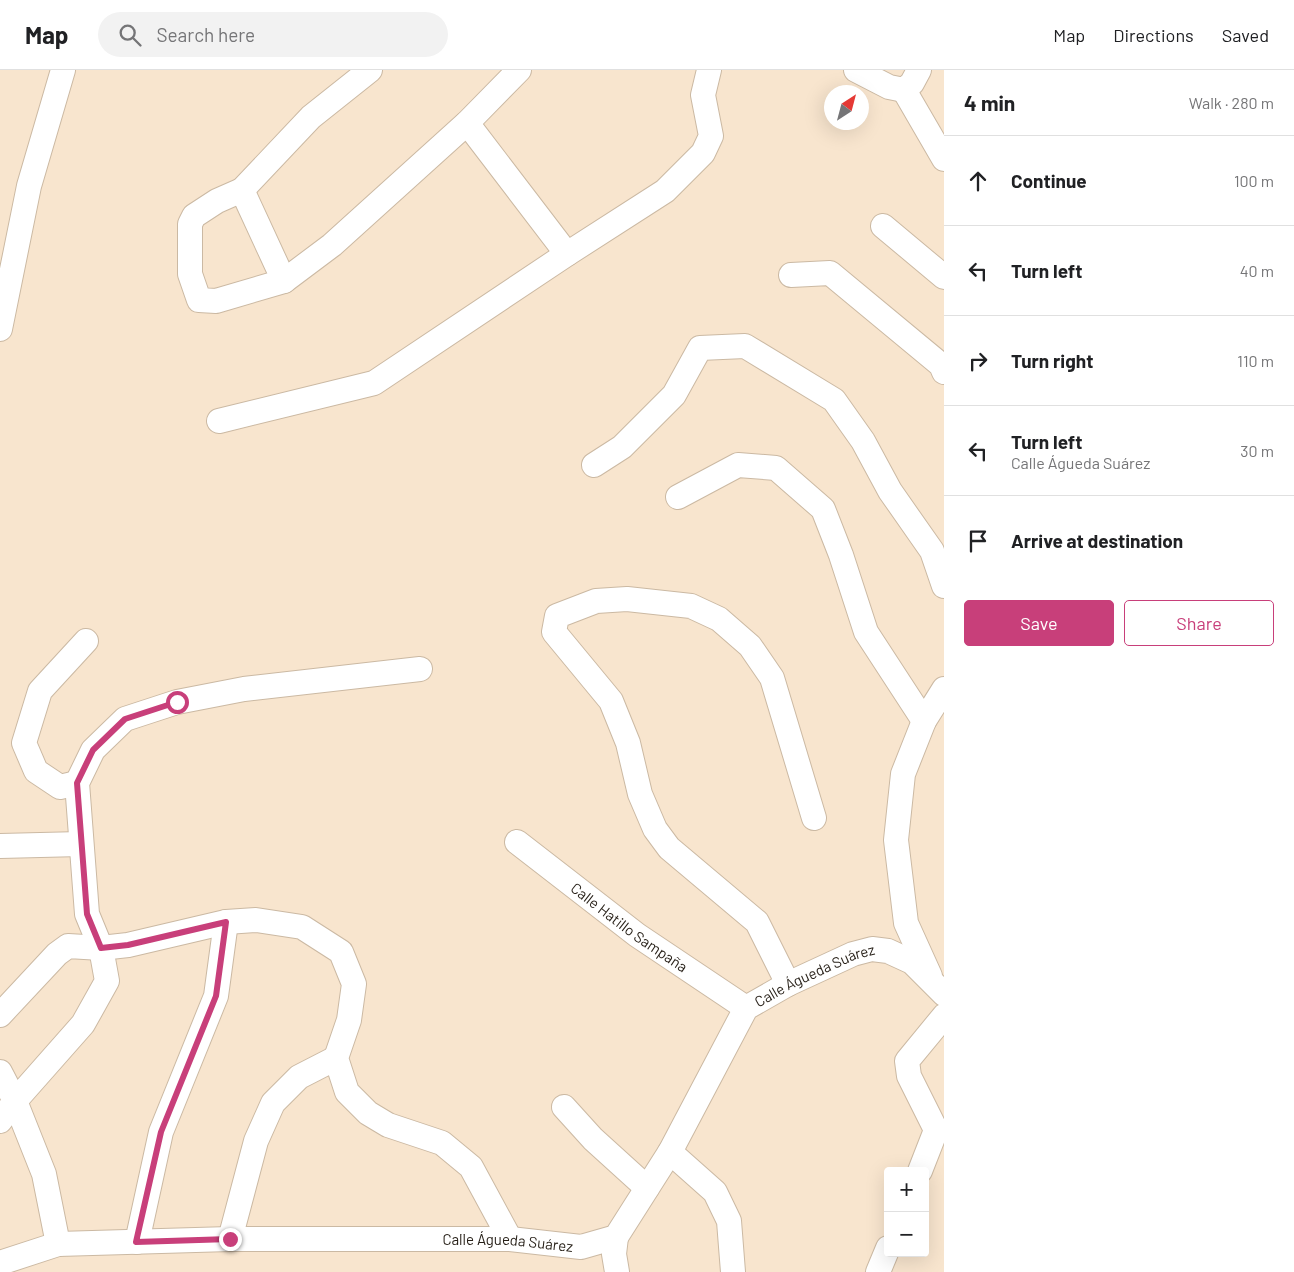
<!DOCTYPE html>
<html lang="en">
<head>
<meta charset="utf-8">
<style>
	body { margin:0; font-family:Barlow,sans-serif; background:#f2f2f2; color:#202124 }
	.controls { position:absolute; right:15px; bottom:15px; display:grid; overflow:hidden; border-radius:5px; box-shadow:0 5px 20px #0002 }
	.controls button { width:45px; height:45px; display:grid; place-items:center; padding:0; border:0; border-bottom:1px solid #e0e0e0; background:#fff; color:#202124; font:25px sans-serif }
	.compass { position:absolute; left:824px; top:15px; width:45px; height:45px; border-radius:50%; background:#fff; box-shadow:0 5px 20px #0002; rotate:36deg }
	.stop { position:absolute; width:15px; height:15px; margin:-11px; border:4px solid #c83f7a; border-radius:50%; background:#fff }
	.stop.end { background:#c83f7a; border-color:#fff; box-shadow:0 1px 5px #0008 }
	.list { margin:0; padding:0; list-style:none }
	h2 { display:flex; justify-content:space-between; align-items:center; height:65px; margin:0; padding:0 20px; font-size:21px }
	h2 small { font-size:16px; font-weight:400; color:#757577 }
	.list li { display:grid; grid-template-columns:32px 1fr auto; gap:15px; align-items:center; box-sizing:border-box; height:90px; padding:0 20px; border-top:1px solid #e0e0e0 }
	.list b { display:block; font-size:19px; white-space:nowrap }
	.list p { margin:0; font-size:16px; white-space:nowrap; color:#757577 }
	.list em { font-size:16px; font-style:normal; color:#757577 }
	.actions { display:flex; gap:10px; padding:15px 20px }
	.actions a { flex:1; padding:11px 0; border:1px solid #c83f7a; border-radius:5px; text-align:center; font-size:18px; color:#c83f7a }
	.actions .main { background:#c83f7a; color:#fff }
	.icon { flex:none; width:28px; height:28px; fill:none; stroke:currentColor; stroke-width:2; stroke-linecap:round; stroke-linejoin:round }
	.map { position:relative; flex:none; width:944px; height:1202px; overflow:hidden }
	header { display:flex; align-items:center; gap:30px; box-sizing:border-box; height:70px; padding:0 25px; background:#fff; border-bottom:1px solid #e0e0e0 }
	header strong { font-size:24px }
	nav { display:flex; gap:28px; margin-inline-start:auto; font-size:18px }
	.search { width:350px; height:45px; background:#f2f2f2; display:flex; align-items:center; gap:12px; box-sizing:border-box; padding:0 18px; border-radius:28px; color:#757577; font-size:19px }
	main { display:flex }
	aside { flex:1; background:#fff }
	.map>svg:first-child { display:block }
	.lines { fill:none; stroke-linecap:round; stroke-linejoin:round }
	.minor-casing { stroke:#cbb9a3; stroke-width:26 }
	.minor { stroke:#fff; stroke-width:24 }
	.route { stroke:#c83f7a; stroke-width:6 }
	.labels { text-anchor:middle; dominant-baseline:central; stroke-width:4.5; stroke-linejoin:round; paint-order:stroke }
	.street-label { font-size:15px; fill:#261f17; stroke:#f8e5ce }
</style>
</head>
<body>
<header>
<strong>Map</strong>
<div class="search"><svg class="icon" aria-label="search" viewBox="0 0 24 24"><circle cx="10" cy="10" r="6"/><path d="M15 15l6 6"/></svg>Search here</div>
<nav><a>Map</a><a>Directions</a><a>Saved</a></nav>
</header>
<main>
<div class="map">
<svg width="944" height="1202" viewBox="0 0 944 1202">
	<rect width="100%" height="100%" fill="#f8e5ce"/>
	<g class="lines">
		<defs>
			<g id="minor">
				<path d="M 370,0 L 311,47 L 242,120 L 217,131 L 194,146 L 190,154 L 190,204 L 199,230 L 216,231 L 284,211 L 332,175 L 467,53 L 519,0"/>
				<path d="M 856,0 L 889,17 L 904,20 L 912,13 L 919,0"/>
				<path d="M 904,20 L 944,89"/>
				<path d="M 467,53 L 567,184"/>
				<path d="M 242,120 L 284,211"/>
				<path d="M 883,156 L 944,207"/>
				<path d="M 791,205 L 830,203 L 941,295 L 944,302"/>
				<path d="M 0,259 L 29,116 L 63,0"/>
				<path d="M 219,351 L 374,313 L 567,184 L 665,121 L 703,83 L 711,66 L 703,25 L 709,0"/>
				<path d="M 594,395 L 622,377 L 674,325 L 700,278 L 745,276 L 834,330 L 863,371 L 890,421 L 932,481 L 944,516"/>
				<path d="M 678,427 L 738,395 L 776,398 L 823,439 L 841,485 L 866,562 L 924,651"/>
				<path d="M 77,713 L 60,717 L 36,701 L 24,673 L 40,621 L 86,571"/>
				<path id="s1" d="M 517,772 L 637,865 L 746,938"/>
				<path d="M 0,776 L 81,774"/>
				<path d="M 930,906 L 906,853 L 896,770 L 903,704 L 924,651 L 944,619"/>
				<path d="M 788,914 L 757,852 L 669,778 L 655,759 L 640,724 L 628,673 L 611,631 L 554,562 L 557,546 L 596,531 L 627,529 L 691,536 L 719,549 L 750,576 L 772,608 L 814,748"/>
				<path d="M 0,945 L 57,884 L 68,876 L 101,878 L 128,875 L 226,852 L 256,850 L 302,857 L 341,882 L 354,914 L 349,950 L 336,988 L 347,1022 L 368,1043 L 388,1055 L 442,1073 L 471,1097 L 510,1169"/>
				<path d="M 0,1002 L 15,1031 L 44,1104 L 58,1174"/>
				<path d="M 564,1037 L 593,1069 L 647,1118"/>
				<path d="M 0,1051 L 15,1031 L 83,954 L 107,911 L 101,878 L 87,844 L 77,713 L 93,680 L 125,649 L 177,632 L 244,619 L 420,599"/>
				<path d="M 670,1082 L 715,1122 L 729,1151 L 733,1202"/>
				<path d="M 920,1101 L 936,1060 L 909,1006 L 907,991 L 944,946"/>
				<path d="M 616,1167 L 614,1184 L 617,1202"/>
				<path d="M 230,1169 L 256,1071 L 273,1033 L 299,1007 L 336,988"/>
				<path d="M 137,1172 L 161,1062 L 216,926 L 226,852"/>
				<path id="s2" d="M 0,1193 L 58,1174 L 230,1169 L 510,1169 L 581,1177 L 616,1167 L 670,1082 L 746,938 L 788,914 L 853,884 L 872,879 L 888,881 L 912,892 L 944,924"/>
				<path d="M 878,1202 L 888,1178"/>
			</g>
		</defs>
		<use href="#minor" class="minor-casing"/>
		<use href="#minor" class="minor"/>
	</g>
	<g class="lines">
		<path class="route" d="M 177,632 L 125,649 L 93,680 L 77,713 L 87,844 L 101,878 L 128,875 L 226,852 L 216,926 L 161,1062 L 136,1172 L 230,1169"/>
	</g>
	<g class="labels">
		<g class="street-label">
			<text stroke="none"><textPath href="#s1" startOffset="141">Calle Hatillo Sampaña</textPath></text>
			<text stroke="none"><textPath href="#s2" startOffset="961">Calle Águeda Suárez</textPath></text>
			<text stroke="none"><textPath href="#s2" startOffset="511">Calle Águeda Suárez</textPath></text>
		</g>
	</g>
</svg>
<div class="controls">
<button>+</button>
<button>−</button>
</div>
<svg class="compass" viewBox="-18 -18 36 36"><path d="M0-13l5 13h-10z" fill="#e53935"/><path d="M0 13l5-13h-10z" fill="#757577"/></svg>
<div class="stop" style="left:177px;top:632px"></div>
<div class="stop end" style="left:230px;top:1169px"></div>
</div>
<aside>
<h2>4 min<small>Walk · 280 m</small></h2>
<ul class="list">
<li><svg class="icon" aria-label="ahead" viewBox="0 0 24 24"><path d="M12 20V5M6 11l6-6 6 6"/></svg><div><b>Continue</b></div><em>100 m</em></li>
<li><svg class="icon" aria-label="left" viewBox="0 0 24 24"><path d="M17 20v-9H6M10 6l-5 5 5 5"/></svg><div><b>Turn left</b></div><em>40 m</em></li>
<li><svg class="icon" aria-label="right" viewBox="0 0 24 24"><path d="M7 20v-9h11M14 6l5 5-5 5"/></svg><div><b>Turn right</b></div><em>110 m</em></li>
<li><svg class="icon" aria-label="left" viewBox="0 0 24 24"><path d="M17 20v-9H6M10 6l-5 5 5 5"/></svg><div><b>Turn left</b><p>Calle Águeda Suárez</p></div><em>30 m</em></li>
<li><svg class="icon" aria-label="arrive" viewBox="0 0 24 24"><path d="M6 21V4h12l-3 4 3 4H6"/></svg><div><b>Arrive at destination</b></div></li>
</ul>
<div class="actions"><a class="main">Save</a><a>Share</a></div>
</aside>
</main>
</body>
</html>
